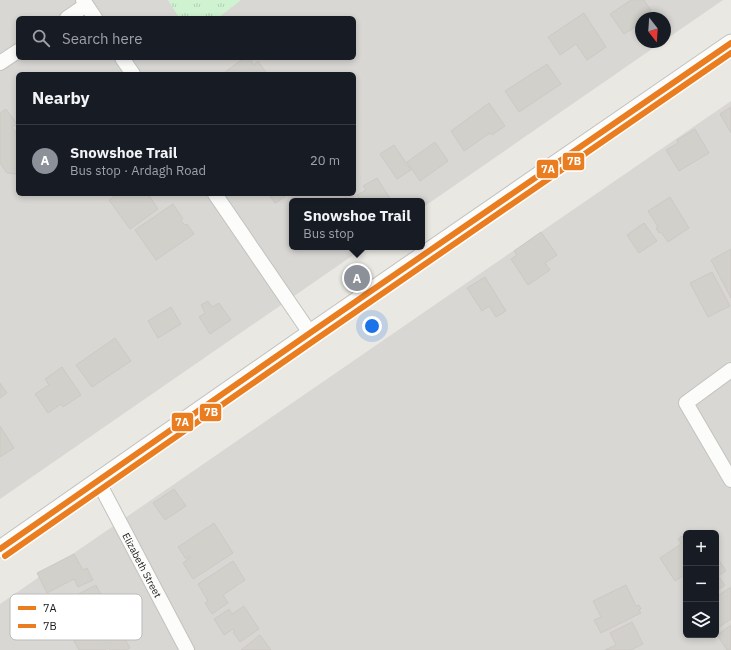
<!DOCTYPE html>
<html lang="en">
<head>
<meta charset="utf-8">
<style>
	body { margin:0; font-family:"IBM Plex Sans",sans-serif; background:#20242c; color:#f1f3f6 }
	.controls { position:absolute; right:12px; bottom:12px; display:grid; overflow:hidden; border-radius:6px; box-shadow:0 2px 6px #0003 }
	.controls button { width:36px; height:36px; display:grid; place-items:center; padding:0; border:0; border-bottom:1px solid #363941; background:#171b24; color:#f1f3f6; font:20px sans-serif }
	.compass { position:absolute; left:635px; top:12px; width:36px; height:36px; border-radius:50%; background:#171b24; box-shadow:0 2px 6px #0003; rotate:163deg }
	.you { position:absolute; left:372px; top:326px; width:14px; height:14px; margin:-10px; border:3px solid #fff; border-radius:50%; background:#1a73e8; box-shadow:0 0 0 6px #1a73e833 }
	.badge { display:grid; place-items:center; width:26px; height:26px; border-radius:50%; background:#8c9099; color:#fff; font-size:13px; font-weight:700 }
	.pin { position:absolute; translate:-50% -50%; border:2px solid #fff; box-shadow:0 1px 4px #0006 }
	.popup { position:absolute; left:289px; top:198px; width:136px; height:52px; box-sizing:border-box; display:grid; place-content:center; border-radius:6px; background:#171b24; filter:drop-shadow(0 1px 3px #0005); font-size:13px; white-space:nowrap; color:#9ea1a6 }
	.popup b { font-size:15px; color:#f1f3f6 }
	.popup::after { content:''; position:absolute; left:50%; top:100%; margin-left:-8px; border:8px solid transparent; border-top-color:#171b24 }
	.list { margin:0; padding:0; list-style:none }
	h2 { display:flex; justify-content:space-between; align-items:center; height:52px; margin:0; padding:0 16px; font-size:17px }
	h2 small { font-size:13px; font-weight:400; color:#9ea1a6 }
	.list li { display:grid; grid-template-columns:26px 1fr auto; gap:12px; align-items:center; box-sizing:border-box; height:72px; padding:0 16px; border-top:1px solid #363941 }
	.list b { display:block; font-size:15px; white-space:nowrap }
	.list p { margin:0; font-size:13px; white-space:nowrap; color:#9ea1a6 }
	.list em { font-size:13px; font-style:normal; color:#9ea1a6 }
	.icon { flex:none; width:22px; height:22px; fill:none; stroke:currentColor; stroke-width:2; stroke-linecap:round; stroke-linejoin:round }
	.map { position:relative; flex:none; width:731px; height:650px; overflow:hidden }
	.search { position:absolute; background:#171b24; box-shadow:0 2px 6px #0003; left:16px; top:16px; width:340px; height:44px; display:flex; align-items:center; gap:10px; box-sizing:border-box; padding:0 14px; border-radius:6px; color:#9ea1a6; font-size:15px }
	.panel { position:absolute; background:#171b24; box-shadow:0 2px 6px #0003; left:16px; top:72px; width:340px; height:124px; border-radius:6px }
	.map>svg:first-child { display:block }
	.residential { fill:#d9d7d4; fill-rule:evenodd }
	.park { fill:url(#park-tufts) }
	.building { fill:#d2d0cb; stroke:#cdc9c4 }
	.lines { fill:none; stroke-linecap:round; stroke-linejoin:round }
	.minor-casing { stroke:#c2c2bf; stroke-width:16 }
	.tertiary-casing { stroke:#c2c2bf; stroke-width:19 }
	.minor { stroke:#fcfcfb; stroke-width:14 }
	.tertiary { stroke:#fcfcfb; stroke-width:17 }
	.bus-1-casing { stroke:#fff; stroke-width:9 }
	.bus-2-casing { stroke:#fff; stroke-width:9 }
	.bus-1 { stroke:#ea7d20; stroke-width:6 }
	.bus-2 { stroke:#ea7d20; stroke-width:6 }
	.labels { text-anchor:middle; dominant-baseline:central; stroke-width:3; stroke-linejoin:round; paint-order:stroke }
	.street-label { font-size:10px; fill:#1b1b1b; stroke:#fff }
	.key { fill:#fff; stroke:#bbb; stroke-width:1 }
	.key-label { font-size:11px; fill:#1b1b1b }
	.line-badge { stroke:#fff; stroke-width:1.5 }
	.badge-label { font-size:11px; text-anchor:middle; font-weight:bold; fill:#fff }
</style>
</head>
<body>
<div class="map">
<svg width="731" height="650" viewBox="0 0 731 650">
	<defs>
		<pattern id="park-tufts" width="24" height="20" patternUnits="userSpaceOnUse"><rect width="24" height="20" fill="#cff2d0"/><path d="M3 7l-1-3M5 7V3M7 7l1-3M15 17l-1-3M17 17v-4M19 17l1-3" fill="none" stroke="#b1cfb2"/></pattern>
	</defs>
	<rect width="100%" height="100%" fill="#eae8e2"/>
	<path class="residential" d="M 0,0 L 723,0 L 665,40 L 665,18 L 641,18 L 641,42 L 662,42 L 422,208 L 422,201 L 292,201 L 292,247 L 365,247 L 0,499 ZM 18,18 L 354,18 L 354,58 L 18,58 ZM 18,74 L 354,74 L 354,194 L 18,194 Z
		M 731,101 L 731,650 L 0,650 L 0,604 ZM 686,533 L 716,533 L 716,635 L 686,635 Z"/>
	<path class="park" d="M 168,0 L 241,0 L 218,18 L 182,18 L 178,16 Z"/>
	<path class="building" d="M 631,0 L 644,0 L 654,15 L 649,18 L 641,18 L 641,23 L 624,34 L 610,14 Z
		M 584,13 L 606,47 L 587,60 L 576,44 L 560,55 L 548,37 Z
		M 244,58 L 249,58 L 254,65 L 258,61 L 267,74 L 226,74 L 225,72 Z
		M 547,64 L 561,84 L 519,112 L 505,91 Z
		M 489,103 L 505,126 L 492,135 L 490,133 L 464,151 L 451,131 Z
		M 731,107 L 731,133 L 720,114 Z
		M 6,109 L 17,124 L 12,127 L 18,135 L 18,173 L 16,174 L 7,173 L 0,163 L 0,113 Z
		M 695,129 L 709,153 L 679,171 L 666,150 L 678,143 L 677,140 Z
		M 435,142 L 448,161 L 420,181 L 407,162 Z
		M 394,145 L 411,170 L 397,179 L 380,154 Z
		M 377,178 L 391,200 L 390,201 L 361,201 L 357,195 L 366,190 L 363,186 Z
		M 118,194 L 148,194 L 158,209 L 130,229 L 109,200 Z
		M 273,194 L 283,194 L 285,197 L 275,203 L 270,196 Z
		M 670,197 L 689,228 L 668,242 L 661,232 L 659,233 L 656,228 L 658,227 L 648,211 Z
		M 173,204 L 183,219 L 181,221 L 185,225 L 187,224 L 194,234 L 156,260 L 135,230 Z
		M 644,223 L 657,241 L 639,253 L 627,235 Z
		M 541,232 L 557,255 L 545,263 L 550,270 L 528,285 L 511,259 L 517,255 L 514,251 Z
		M 731,249 L 731,298 L 711,260 Z
		M 712,272 L 730,306 L 708,317 L 690,283 Z
		M 485,277 L 506,311 L 496,317 L 489,306 L 482,311 L 467,288 Z
		M 208,301 L 212,307 L 219,303 L 231,320 L 210,334 L 199,317 L 205,313 L 201,305 Z
		M 171,307 L 181,324 L 158,338 L 148,321 Z
		M 115,338 L 131,361 L 92,387 L 76,365 Z
		M 62,367 L 81,395 L 63,407 L 61,404 L 48,413 L 35,394 L 49,385 L 45,379 Z
		M 0,383 L 7,393 L 0,398 Z
		M 0,426 L 14,448 L 0,457 Z
		M 174,489 L 186,506 L 165,520 L 153,503 Z
		M 214,523 L 233,553 L 193,579 L 183,563 L 191,557 L 190,556 L 186,559 L 178,547 Z
		M 682,536 L 685,542 L 686,541 L 686,574 L 675,581 L 660,558 L 681,544 L 678,539 Z
		M 74,554 L 83,570 L 87,568 L 93,580 L 78,587 L 74,579 L 47,593 L 37,573 Z
		M 717,557 L 726,571 L 718,576 L 725,585 L 716,591 L 716,558 Z
		M 233,561 L 245,580 L 223,595 L 228,603 L 212,614 L 205,603 L 208,601 L 198,584 Z
		M 96,585 L 106,604 L 100,607 L 107,620 L 89,630 L 82,616 L 69,623 L 59,604 Z
		M 626,585 L 636,606 L 639,605 L 641,609 L 639,610 L 641,613 L 601,633 L 594,620 L 601,617 L 593,601 Z
		M 731,587 L 731,619 L 716,629 L 716,597 Z
		M 244,606 L 259,629 L 240,642 L 233,632 L 235,631 L 233,629 L 224,635 L 214,619 L 229,609 L 232,614 Z
		M 111,622 L 120,639 L 124,637 L 130,648 L 126,650 L 110,650 L 109,648 L 104,650 L 79,650 L 74,641 Z
		M 632,622 L 643,644 L 631,650 L 605,650 L 616,645 L 610,633 Z
		M 731,625 L 731,650 L 727,650 L 717,635 Z
		M 260,635 L 271,650 L 241,650 Z"/>
	<g class="lines">
		<defs>
			<g id="minor">
				<path d="M 83,0 L 95,18"/>
				<path d="M 67,18 L 86,5"/>
				<path d="M 122,58 L 133,74"/>
				<path d="M 0,63 L 18,51"/>
				<path d="M 215,194 L 310,333"/>
				<path d="M 731,370 L 686,403 L 731,480"/>
				<path id="s1" d="M 98,481 L 187,650"/>
			</g>
			<path id="tertiary" d="M 0,549 L 310,333 L 731,43"/>
		</defs>
		<use href="#minor" class="minor-casing"/>
		<use href="#tertiary" class="tertiary-casing"/>
		<use href="#minor" class="minor"/>
		<use href="#tertiary" class="tertiary"/>
		<defs>
			<path id="bus-1" d="M 0,549 L 310,333 L 731,43"/>
			<path id="bus-2" d="M 5,556 L 315,340 L 731,53"/>
		</defs>
		<use href="#bus-1" class="bus-1-casing"/>
		<use href="#bus-2" class="bus-2-casing"/>
		<use href="#bus-1" class="bus-1"/>
		<use href="#bus-2" class="bus-2"/>
	</g>
	<g class="labels">
		<g class="street-label">
			<text stroke="none"><textPath href="#s1" startOffset="95">Elizabeth Street</textPath></text>
		</g>
	</g>
	<rect x="10" y="594" width="132" height="46" rx="6" class="key"/>
	<rect x="18" y="606" width="18" height="4" fill="#ea7d20"/>
	<rect x="18" y="624" width="18" height="4" fill="#ea7d20"/>
	<g class="key-label">
		<text x="43" y="612">7A</text>
		<text x="43" y="630">7B</text>
	</g>
	<g class="line-badge">
		<rect x="562" y="152" width="23" height="19" rx="4" fill="#ea7d20"/>
		<rect x="536" y="159" width="23" height="20" rx="4" fill="#ea7d20"/>
		<rect x="199" y="403" width="23" height="19" rx="4" fill="#ea7d20"/>
		<rect x="171" y="412" width="23" height="20" rx="4" fill="#ea7d20"/>
	</g>
	<g class="badge-label">
		<text x="574" y="165">7B</text>
		<text x="548" y="173">7A</text>
		<text x="211" y="416">7B</text>
		<text x="182" y="426">7A</text>
	</g>
</svg>
<div class="controls">
<button>+</button>
<button>−</button>
<button><svg class="icon" aria-label="layers" viewBox="0 0 24 24"><path d="M12 4l9 5-9 5-9-5zM3 14l9 5 9-5"/></svg></button>
</div>
<svg class="compass" viewBox="-18 -18 36 36"><path d="M0-13l5 13h-10z" fill="#e53935"/><path d="M0 13l5-13h-10z" fill="#9ea1a6"/></svg>
<div class="you"></div>
<div class="pin badge" style="left:357px;top:278px">A</div>
<div class="popup"><b>Snowshoe Trail</b>Bus stop</div>
<div class="search"><svg class="icon" aria-label="search" viewBox="0 0 24 24"><circle cx="10" cy="10" r="6"/><path d="M15 15l6 6"/></svg>Search here</div>
<section class="panel">
<h2>Nearby<small></small></h2>
<ul class="list">
<li><span class="badge">A</span><div><b>Snowshoe Trail</b><p>Bus stop · Ardagh Road</p></div><em>20 m</em></li>
</ul>
</section>
</div>
</body>
</html>
